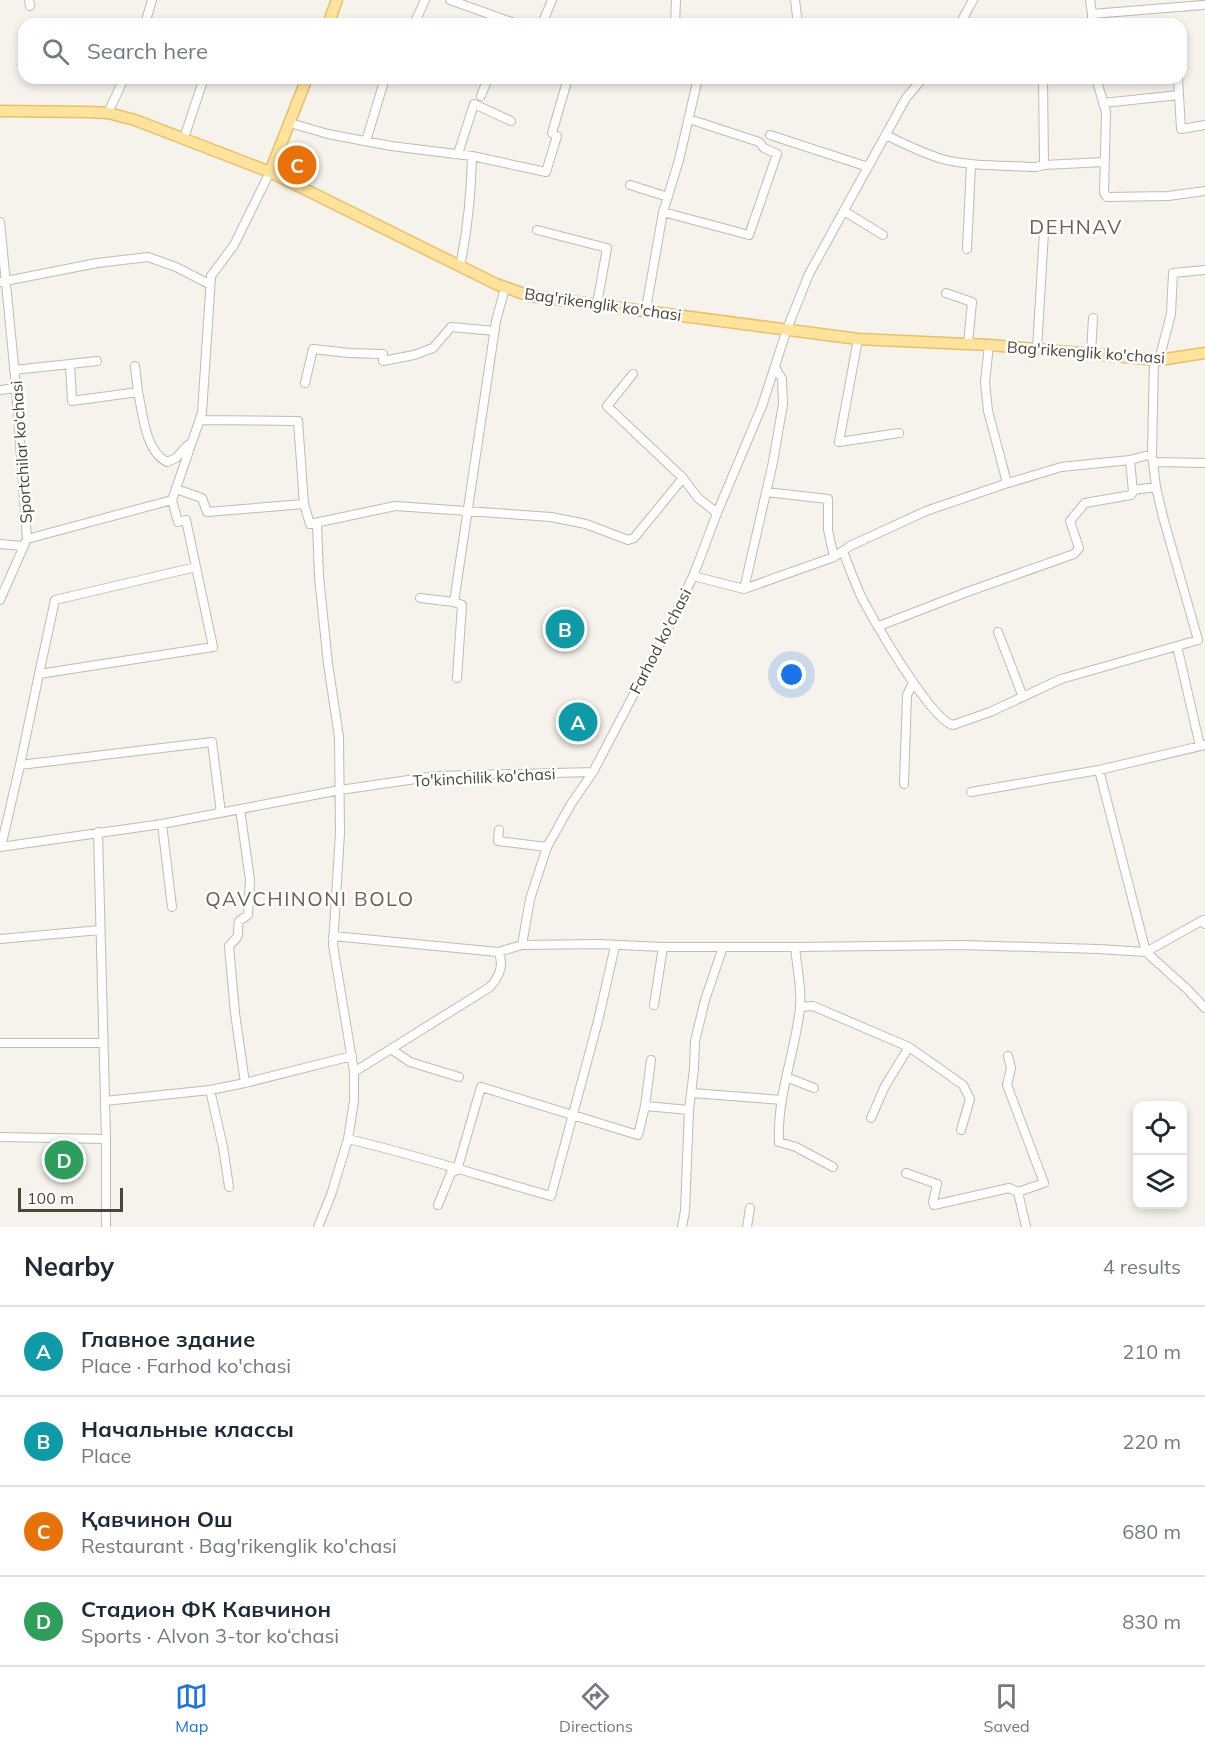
<!DOCTYPE html>
<html lang="en">
<head>
<meta charset="utf-8">
<style>
	body { margin:0; font-family:Mulish,sans-serif; background:#f6f6f7; color:#1f2937 }
	.controls { position:absolute; right:18px; bottom:18px; display:grid; overflow:hidden; border-radius:12px; box-shadow:0 3px 9px #0003 }
	.controls button { width:54px; height:54px; display:grid; place-items:center; padding:0; border:0; border-bottom:2px solid #e0e1e3; background:#fff; color:#1f2937; font:30px sans-serif }
	.scale { position:absolute; left:18px; bottom:15px; width:105px; box-sizing:border-box; padding-left:6px; border:3px solid #4b4439; border-top:0; font-size:16px; line-height:21px; white-space:nowrap; color:#4b4439; -webkit-text-stroke:4px #fff; paint-order:stroke }
	.you { position:absolute; left:792px; top:675px; width:21px; height:21px; margin:-15px; border:4px solid #fff; border-radius:50%; background:#1a73e8; box-shadow:0 0 0 9px #1a73e833 }
	.badge { display:grid; place-items:center; width:39px; height:39px; border-radius:50%; background:#1a73e8; color:#fff; font-size:20px; font-weight:700 }
	.pin { position:absolute; translate:-50% -50%; border:3px solid #fff; box-shadow:0 2px 6px #0006 }
	.list { margin:0; padding:0; list-style:none }
	h2 { display:flex; justify-content:space-between; align-items:center; height:78px; margin:0; padding:0 24px; font-size:26px }
	h2 small { font-size:20px; font-weight:400; color:#747a83 }
	.list li { display:grid; grid-template-columns:39px 1fr auto; gap:18px; align-items:center; box-sizing:border-box; height:90px; padding:0 24px; border-top:2px solid #e0e1e3 }
	.list b { display:block; font-size:22px; white-space:nowrap }
	.list p { margin:0; font-size:20px; white-space:nowrap; color:#747a83 }
	.list em { font-size:20px; font-style:normal; color:#747a83 }
	.icon { flex:none; width:33px; height:33px; fill:none; stroke:currentColor; stroke-width:2; stroke-linecap:round; stroke-linejoin:round }
	.map { position:relative; flex:none; width:1205px; height:1227px; overflow:hidden }
	.search { position:absolute; background:#fff; box-shadow:0 3px 9px #0003; left:18px; right:18px; top:18px; height:66px; display:flex; align-items:center; gap:15px; box-sizing:border-box; padding:0 21px; border-radius:18px; color:#747a83; font-size:22px }
	.sheet { height:438px; background:#fff }
	nav { display:flex; justify-content:space-around; align-items:center; box-sizing:border-box; height:84px; border-top:2px solid #e0e1e3; background:#fff; font-size:16px; color:#747a83 }
	nav a { display:grid; justify-items:center; gap:3px }
	nav .on { color:#1a73e8 }
	.map>svg:first-child { display:block }
	.lines { fill:none; stroke-linecap:round; stroke-linejoin:round }
	.minor-casing { stroke:#c2bbae; stroke-width:10 }
	.major-casing { stroke:#e6c16a; stroke-width:13 }
	.minor { stroke:#fff; stroke-width:8 }
	.major { stroke:#ffe39c; stroke-width:10 }
	.labels { text-anchor:middle; dominant-baseline:central; stroke-width:5; stroke-linejoin:round; paint-order:stroke }
	.street-label { font-size:16px; fill:#4b4439; stroke:#fff }
	.quarter-label { font-size:20px; letter-spacing:1.5px; fill:#6e6250; stroke:#fff }
</style>
</head>
<body>
<div class="map">
<svg width="1205" height="1227" viewBox="0 0 1205 1227">
	<rect width="100%" height="100%" fill="#f6f3ec"/>
	<g class="lines">
		<defs>
			<path id="minor" d="M 29,0 L 30,6
				M 450,0 L 517,24
				M 795,0 L 798,24
				M 1090,0 L 1092,14
				M 145,24 L 152,0
				M 414,24 L 425,0
				M 542,24 L 552,0
				M 675,24 L 676,0
				M 960,24 L 973,0
				M 1092,24 L 1092,14 L 1203,5
				M 1043,78 L 1044,165 L 1104,162
				M 1096,78 L 1106,112 L 1104,193 L 1107,197 L 1168,196 L 1205,191
				M 1178,78 L 1181,129 L 1205,125
				M 481,96 L 488,78
				M 1103,103 L 1179,95
				M 108,113 L 124,78
				M 290,123 L 328,134 L 391,146 L 472,156 L 546,172 L 557,136 L 552,133 L 568,78
				M 770,135 L 868,167
				M 886,135 C 904,144 923,153 942,159 C 973,167 1005,165 1036,167 L 1044,165
				M 184,138 L 204,78
				M 366,141 L 385,78
				M 458,154 L 474,104 L 511,121
				M 630,185 L 668,197
				M 844,211 L 883,235
				M 663,212 L 749,235 L 777,154 L 764,148 L 759,142 L 689,119
				M 0,222 L 15,376 L 27,539
				M 537,230 L 607,248 L 597,304
				M 967,249 L 971,164
				M 460,266 C 468,229 471,194 472,156
				M 0,282 L 97,263 L 148,257 L 176,267 L 209,284
				M 946,293 L 972,302 L 968,344
				M 646,309 L 663,212 L 679,160 L 698,78
				M 858,339 L 839,442 L 899,433
				M 1037,349 L 1044,232
				M 1091,353 L 1093,318
				M 1159,360 L 1171,314 L 1173,273 L 1205,270
				M 70,364 L 97,361
				M 135,366 L 138,392
				M 14,370 L 70,364 L 72,401 L 138,392 C 143,414 145,451 167,462 L 176,458 L 188,445
				M 633,374 L 607,406 L 683,478 L 698,498 L 717,513
				M 305,383 L 313,349 L 349,353 L 383,354 L 383,361 L 414,355 L 433,348 L 451,327 L 495,331
				M 0,390 L 16,388
				M 200,420 L 298,421 L 304,504 L 310,524 L 395,506 L 551,517 L 586,524 L 628,540 L 634,538 L 683,478
				M 1152,457 L 1153,462 L 1205,463
				M 1005,484 L 1061,467 L 1130,460 L 1152,454 L 1154,359
				M 176,489 L 202,498 L 207,512 L 304,504
				M 1133,490 L 1156,487
				M 766,492 L 828,499 L 828,530 L 834,557
				M 317,523 L 319,577 L 328,664 L 339,737 L 340,833 L 333,945 L 354,1072 L 354,1101 L 348,1139 L 331,1195 L 318,1227
				M 27,539 L 172,500
				M 0,544 L 23,546
				M 843,551 C 848,565 854,580 860,594 C 871,617 931,720 953,725 L 990,712 L 1061,679 L 1198,640 L 1163,517 L 1156,487 L 1153,462
				M 693,576 L 744,589 L 834,557 L 850,546 L 926,511 L 1005,484 L 1006,479 L 988,411 L 985,382 L 989,345
				M 744,589 L 773,462 L 783,404 L 782,379 L 775,367
				M 420,598 L 454,602
				M 0,600 L 27,539
				M 879,626 L 967,592 L 1074,554 L 1079,548 L 1070,521 L 1085,503 L 1131,495 L 1133,492 L 1130,460
				M 998,632 L 1023,697
				M 1177,646 L 1200,746
				M 39,674 L 55,600 L 196,567
				M 457,678 L 462,605 L 454,602 L 496,321 L 505,288
				M 20,765 L 212,742 L 221,813
				M 1099,770 L 1146,952 L 1187,989 L 1205,1008
				M 904,784 L 907,695 L 913,683
				M 971,792 L 1099,770 L 1205,745
				M 162,824 L 172,907
				M 499,830 L 498,841 L 547,847
				M 98,832 L 106,1139 L 106,1227
				M 0,847 L 162,824 L 340,790 L 436,776 L 593,772
				M 1,847 L 20,765 L 39,674 L 213,647 L 186,520 L 178,522 L 172,500 L 202,413 L 211,276 L 234,245 L 270,172
				M 333,936 L 498,952 L 522,945 L 599,944 L 663,947 L 795,947 L 963,945 L 1098,949 L 1146,952 L 1203,920 L 1205,924
				M 0,939 L 100,930
				M 522,945 L 530,899 L 547,847 L 571,804 L 593,772 L 668,629 L 694,574 L 717,513 L 762,406 L 787,329 L 809,274 L 906,98 L 923,78
				M 795,947 C 797,967 802,989 800,1008 C 795,1054 777,1094 779,1142 L 796,1147 L 833,1167
				M 654,1005 L 663,947
				M 800,1007 L 813,1006 L 909,1047 L 963,1085 L 970,1099 L 961,1130
				M 0,1043 L 103,1043
				M 391,1049 L 410,1062 L 459,1077
				M 1008,1056 L 1011,1068 L 1007,1085 L 1044,1183 L 1018,1192
				M 651,1060 L 645,1106 L 689,1110
				M 354,1072 L 490,987 C 499,977 505,965 498,952
				M 786,1077 L 814,1088
				M 245,1083 L 352,1056
				M 210,1090 L 223,1147 L 229,1187
				M 692,1093 L 782,1100
				M 105,1101 L 210,1090 L 245,1083 L 235,1013 L 229,946 C 243,932 236,937 239,921 L 248,915 L 250,880 L 240,809
				M 871,1118 L 885,1086 L 909,1047
				M 0,1137 L 106,1139
				M 348,1139 C 417,1155 483,1177 551,1196 L 598,1021 L 615,946
				M 906,1173 L 937,1184 L 933,1202 L 934,1205 L 1009,1188 L 1018,1192 L 1026,1227
				M 438,1205 L 451,1173 L 457,1170 L 481,1087 L 638,1135 L 645,1106
				M 682,1227 L 685,1211 L 689,1110 L 694,1069 L 695,1041 L 705,1000 L 723,947
				M 747,1227 L 750,1208"/>
			<path id="major" d="M 328,24 L 337,0
				M 0,111 L 88,112 L 108,113 L 135,120 L 270,172 L 496,284 L 530,296 L 858,339 L 989,345 L 1159,360 L 1205,353
				M 270,172 L 307,78"/>
		</defs>
		<use href="#minor" class="minor-casing"/>
		<use href="#major" class="major-casing"/>
		<use href="#minor" class="minor"/>
		<use href="#major" class="major"/>
	</g>
	<g class="labels">
		<g class="street-label">
			<text transform="translate(603 304) rotate(8)">Bag'rikenglik ko'chasi</text>
			<text transform="translate(1086 352) rotate(4)">Bag'rikenglik ko'chasi</text>
			<text transform="translate(21 452) rotate(-94)">Sportchilar ko‘chasi</text>
			<text transform="translate(660 641) rotate(-63)">Farhod ko'chasi</text>
			<text transform="translate(484 777) rotate(-3)">To'kinchilik ko'chasi</text>
		</g>
		<g class="quarter-label">
			<text x="1076" y="226">DEHNAV</text>
			<text x="310" y="898">QAVCHINONI BOLO</text>
		</g>
	</g>
</svg>
<div class="controls">
<button><svg class="icon" aria-label="locate" viewBox="0 0 24 24"><circle cx="12" cy="12" r="6"/><path d="M12 2v4M12 18v4M2 12h4M18 12h4"/></svg></button>
<button><svg class="icon" aria-label="layers" viewBox="0 0 24 24"><path d="M12 4l9 5-9 5-9-5zM3 14l9 5 9-5"/></svg></button>
</div>
<div class="scale">100 m</div>
<div class="you"></div>
<div class="pin badge" style="left:578px;top:722px;background:#0f9aa8">A</div>
<div class="pin badge" style="left:565px;top:629px;background:#0f9aa8">B</div>
<div class="pin badge" style="left:297px;top:165px;background:#e8710a">C</div>
<div class="pin badge" style="left:64px;top:1160px;background:#2e9e5b">D</div>
<div class="search"><svg class="icon" aria-label="search" viewBox="0 0 24 24"><circle cx="10" cy="10" r="6"/><path d="M15 15l6 6"/></svg>Search here</div>
</div>
<section class="sheet">
<h2>Nearby<small>4 results</small></h2>
<ul class="list">
<li><span class="badge" style="background:#0f9aa8">A</span><div><b>Главное здание</b><p>Place · Farhod ko'chasi</p></div><em>210 m</em></li>
<li><span class="badge" style="background:#0f9aa8">B</span><div><b>Начальные классы</b><p>Place</p></div><em>220 m</em></li>
<li><span class="badge" style="background:#e8710a">C</span><div><b>Қавчинон Ош</b><p>Restaurant · Bag'rikenglik ko'chasi</p></div><em>680 m</em></li>
<li><span class="badge" style="background:#2e9e5b">D</span><div><b>Стадион ФК Кавчинон</b><p>Sports · Alvon 3-tor ko‘chasi</p></div><em>830 m</em></li>
</ul>
</section>
<nav>
<a class="on"><svg class="icon" aria-label="map" viewBox="0 0 24 24"><path d="M3 6l6-2 6 2 6-2v14l-6 2-6-2-6 2zM9 4v14M15 6v14"/></svg>Map</a>
<a><svg class="icon" aria-label="directions" viewBox="0 0 24 24"><path d="M12 3l9 9-9 9-9-9zM9 14v-3h6M13 9l2 2-2 2"/></svg>Directions</a>
<a><svg class="icon" aria-label="saved" viewBox="0 0 24 24"><path d="M7 4h10v16l-5-4-5 4z"/></svg>Saved</a>
</nav>
</body>
</html>
